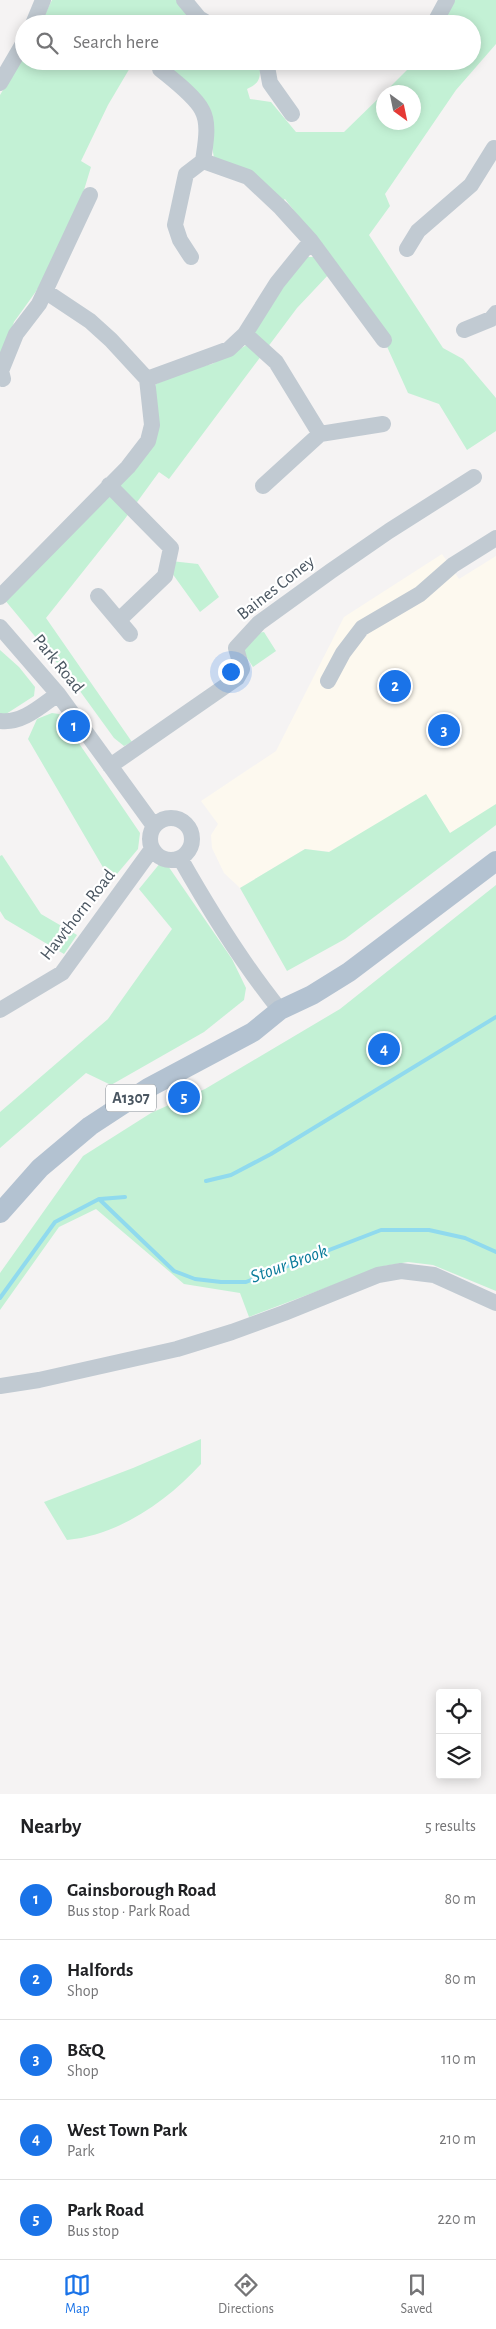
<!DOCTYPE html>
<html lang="en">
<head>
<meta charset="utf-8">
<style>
	body { margin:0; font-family:"Alegreya Sans",sans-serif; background:#f6f6f6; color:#202124 }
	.controls { position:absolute; right:15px; bottom:15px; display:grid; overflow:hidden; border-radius:5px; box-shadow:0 2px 12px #0003 }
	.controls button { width:45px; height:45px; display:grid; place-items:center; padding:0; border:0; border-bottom:1px solid #e0e0e0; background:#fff; color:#202124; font:25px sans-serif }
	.compass { position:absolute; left:376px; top:85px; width:45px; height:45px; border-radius:50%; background:#fff; box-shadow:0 2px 12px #0003; rotate:147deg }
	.you { position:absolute; left:230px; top:671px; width:18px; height:18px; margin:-12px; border:4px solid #fff; border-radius:50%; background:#1a73e8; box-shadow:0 0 0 8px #1a73e833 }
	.badge { display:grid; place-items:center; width:32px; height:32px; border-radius:50%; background:#1a73e8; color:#fff; font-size:16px; font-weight:700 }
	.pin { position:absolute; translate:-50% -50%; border:2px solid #fff; box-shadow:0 1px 5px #0006 }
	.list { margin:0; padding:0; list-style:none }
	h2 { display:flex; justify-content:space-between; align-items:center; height:65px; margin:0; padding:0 20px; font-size:21px }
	h2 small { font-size:16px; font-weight:400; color:#757577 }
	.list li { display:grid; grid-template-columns:32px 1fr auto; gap:15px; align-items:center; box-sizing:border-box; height:80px; padding:0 20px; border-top:1px solid #e0e0e0 }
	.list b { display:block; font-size:19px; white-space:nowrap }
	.list p { margin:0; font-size:16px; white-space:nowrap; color:#757577 }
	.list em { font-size:16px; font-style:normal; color:#757577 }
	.icon { flex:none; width:28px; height:28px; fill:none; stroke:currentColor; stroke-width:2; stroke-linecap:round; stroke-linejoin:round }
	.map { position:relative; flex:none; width:496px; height:1794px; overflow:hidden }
	.search { position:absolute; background:#fff; box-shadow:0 2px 12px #0003; left:15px; right:15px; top:15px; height:55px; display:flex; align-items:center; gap:12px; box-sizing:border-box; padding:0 18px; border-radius:28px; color:#757577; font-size:19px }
	.sheet { height:465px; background:#fff }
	nav { display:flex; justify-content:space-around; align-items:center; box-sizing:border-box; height:70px; border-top:1px solid #e0e0e0; background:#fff; font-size:14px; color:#757577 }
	nav a { display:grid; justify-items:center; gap:2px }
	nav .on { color:#1a73e8 }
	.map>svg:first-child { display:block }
	.commercial { fill:#fdf9ef }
	.green { fill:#c3f1d5 }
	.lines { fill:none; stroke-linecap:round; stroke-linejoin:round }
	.stream { stroke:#90daee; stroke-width:4 }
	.minor { stroke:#c1cad2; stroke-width:16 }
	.major { stroke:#b3c2d1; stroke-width:20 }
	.labels { text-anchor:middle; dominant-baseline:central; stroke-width:4.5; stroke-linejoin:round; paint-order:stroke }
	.shield { fill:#fff; stroke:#808990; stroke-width:1 }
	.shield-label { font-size:16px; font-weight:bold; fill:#4a5661 }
	.street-label { font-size:18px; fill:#4a5661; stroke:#fff }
	.water-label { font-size:19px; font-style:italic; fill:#0c7c9b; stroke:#fff }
</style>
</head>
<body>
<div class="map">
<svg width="496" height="1794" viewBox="0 0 496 1794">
	<rect width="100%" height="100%" fill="#f5f3f3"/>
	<path class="commercial" d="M 442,554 L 459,579 L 496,556 L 496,805 L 450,833 L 426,795 L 332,852 L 305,849 L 240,888 L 224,873 L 212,848 L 211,835 L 218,824 L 201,801 L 276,751 L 344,617 Z"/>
	<path class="green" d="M 52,0 L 177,0 L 199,24 L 40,24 Z
		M 448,0 L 496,0 L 496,44 L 456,90 L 385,194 L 390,206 L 369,235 L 443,348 L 463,359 L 496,398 L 496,431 L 467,450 L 439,404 L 408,393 L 384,340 L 315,238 L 285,199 L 281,202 L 214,158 L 205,105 L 160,61 L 259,61 C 261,76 261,83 247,89 L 250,99 L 271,102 L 296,132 L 344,132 L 383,94 L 384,122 L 414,122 L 414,92 L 385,92 L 409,68 L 413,61 L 472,61 L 472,24 L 433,24 Z
		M 24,55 L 24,61 L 134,61 L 108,105 L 81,161 L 91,167 L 84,190 L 42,283 L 14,322 L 0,362 L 0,95 Z
		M 307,257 L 315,257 L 330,273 L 297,308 L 169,479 L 159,472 L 124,520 L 46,618 L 132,742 L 124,746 L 114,738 L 77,687 L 4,599 L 134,471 L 156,384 L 189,369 L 212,364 L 245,346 L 254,334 L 262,314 Z
		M 171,561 L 198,564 L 219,597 L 200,612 L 169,569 Z
		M 264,632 L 276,651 L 253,667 L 242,650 L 257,633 Z
		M 0,650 L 19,667 L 35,687 L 34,696 L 3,716 L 0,716 Z
		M 52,713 L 59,714 L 140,833 L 138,849 L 111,881 L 28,739 L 37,719 Z
		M 426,794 L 450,833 L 496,804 L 496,825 L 345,939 L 287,971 L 240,888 L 305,849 L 329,852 Z
		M 2,855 L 41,914 L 77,935 L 64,954 L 5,919 L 0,911 L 0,856 Z
		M 161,862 L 166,863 L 232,959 L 246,988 L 244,1000 L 204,1032 L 111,1085 L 86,1073 L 0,1148 L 0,1112 L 108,1019 L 172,929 L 139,889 Z
		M 496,885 L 496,1291 L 433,1265 L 408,1262 L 384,1266 L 249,1317 L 240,1293 L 184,1284 L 96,1209 L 59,1227 L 0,1310 L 0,1273 L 83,1156 L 151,1113 L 205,1089 L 340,1009 Z
		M 201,1439 L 201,1464 C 166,1502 119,1535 67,1540 L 44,1502 L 133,1468 Z"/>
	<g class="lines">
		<path class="stream" d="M 206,1181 L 231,1175 L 271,1154 L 496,1017
			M 100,1199 L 125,1197
			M 0,1298 L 55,1222 L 99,1199 L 174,1271 L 195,1279 L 221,1282 L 246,1282 L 381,1230 L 429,1230 L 465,1238 L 496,1252"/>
		<path class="minor" d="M 184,0 L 199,18 L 209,24
			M 33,24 L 43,0
			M 434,24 L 447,0
			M 266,61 L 270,83 L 292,114
			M 160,69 C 172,79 195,96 202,110 C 210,124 205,146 203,161 L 186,174 L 175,225 L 180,240 L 191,257
			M 0,83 L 24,42
			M 311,241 L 384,340
			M 407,249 L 418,231 L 471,185 L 494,148 L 496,149
			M 464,330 L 491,319 L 496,313
			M 245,334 L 276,362 L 320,434 L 383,424
			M 3,379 L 1,371 L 16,334 L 39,304 L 90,195
			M 147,379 L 229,349 L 245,334 L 277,283 L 311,241 L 281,208 L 248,177 L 203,161
			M 109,485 L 171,548 L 165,576 L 119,620
			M 263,486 L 320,434
			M 98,596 L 130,634
			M 0,597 L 128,467 L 148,441 L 152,425 L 147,379 L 111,340 L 90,321 L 45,291
			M 0,627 L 58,694 L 154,826
			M 328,681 L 343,653 L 362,628 L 420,594 L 453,565 L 496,538
			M 0,721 C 22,724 41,706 58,694
			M 110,766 L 237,678 L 242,669 L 236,648 L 259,623 L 331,571 L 389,531 L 474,477
			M150 839a21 21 0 1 1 42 0a21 21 0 1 1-42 0Z
			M 180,858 C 210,911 242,963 280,1010
			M 0,1010 L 62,973 L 152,849
			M 0,1386 L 39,1380 L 177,1349 L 232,1332 L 284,1313 L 378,1275 L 401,1271 L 434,1275 L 496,1303"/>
		<path class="major" d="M 0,1213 L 40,1168 L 90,1126 L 148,1088 L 253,1032 L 280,1010 L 312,995 L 349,972 L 496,861"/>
	</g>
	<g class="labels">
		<rect class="shield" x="106" y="1084.5" width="50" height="27" rx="4"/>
		<g class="shield-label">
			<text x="131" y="1098">A1307</text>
		</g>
		<g class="street-label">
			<text transform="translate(276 588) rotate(-38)">Baines Coney</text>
			<text transform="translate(58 664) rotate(51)">Park Road</text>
			<text transform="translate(78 915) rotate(-52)">Hawthorn Road</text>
		</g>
		<g class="water-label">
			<text transform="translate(289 1264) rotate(-20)">Stour Brook</text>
		</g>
	</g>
</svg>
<div class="controls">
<button><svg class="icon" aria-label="locate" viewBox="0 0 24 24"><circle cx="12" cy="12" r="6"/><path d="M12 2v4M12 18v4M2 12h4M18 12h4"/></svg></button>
<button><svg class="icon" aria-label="layers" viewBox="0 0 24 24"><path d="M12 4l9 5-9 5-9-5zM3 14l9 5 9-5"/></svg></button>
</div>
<svg class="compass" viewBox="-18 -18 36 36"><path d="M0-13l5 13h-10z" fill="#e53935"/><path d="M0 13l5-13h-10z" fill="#757577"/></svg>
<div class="you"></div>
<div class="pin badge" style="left:74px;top:726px">1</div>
<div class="pin badge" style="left:395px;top:686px">2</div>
<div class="pin badge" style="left:444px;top:730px">3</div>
<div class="pin badge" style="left:384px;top:1049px">4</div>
<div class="pin badge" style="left:184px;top:1097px">5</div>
<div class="search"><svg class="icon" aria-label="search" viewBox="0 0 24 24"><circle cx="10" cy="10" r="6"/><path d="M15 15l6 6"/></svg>Search here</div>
</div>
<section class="sheet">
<h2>Nearby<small>5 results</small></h2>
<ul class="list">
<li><span class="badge">1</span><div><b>Gainsborough Road</b><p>Bus stop · Park Road</p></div><em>80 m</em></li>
<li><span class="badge">2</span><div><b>Halfords</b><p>Shop</p></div><em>80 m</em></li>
<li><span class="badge">3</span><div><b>B&amp;Q</b><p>Shop</p></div><em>110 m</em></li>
<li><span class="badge">4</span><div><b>West Town Park</b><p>Park</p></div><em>210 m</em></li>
<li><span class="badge">5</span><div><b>Park Road</b><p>Bus stop</p></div><em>220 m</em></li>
</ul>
</section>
<nav>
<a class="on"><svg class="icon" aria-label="map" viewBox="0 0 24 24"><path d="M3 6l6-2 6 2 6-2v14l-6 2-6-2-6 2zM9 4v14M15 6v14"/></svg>Map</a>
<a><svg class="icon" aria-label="directions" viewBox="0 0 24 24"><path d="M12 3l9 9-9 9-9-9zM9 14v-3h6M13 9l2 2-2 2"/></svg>Directions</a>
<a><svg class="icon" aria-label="saved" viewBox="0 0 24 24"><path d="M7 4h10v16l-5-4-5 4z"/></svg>Saved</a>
</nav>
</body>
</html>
